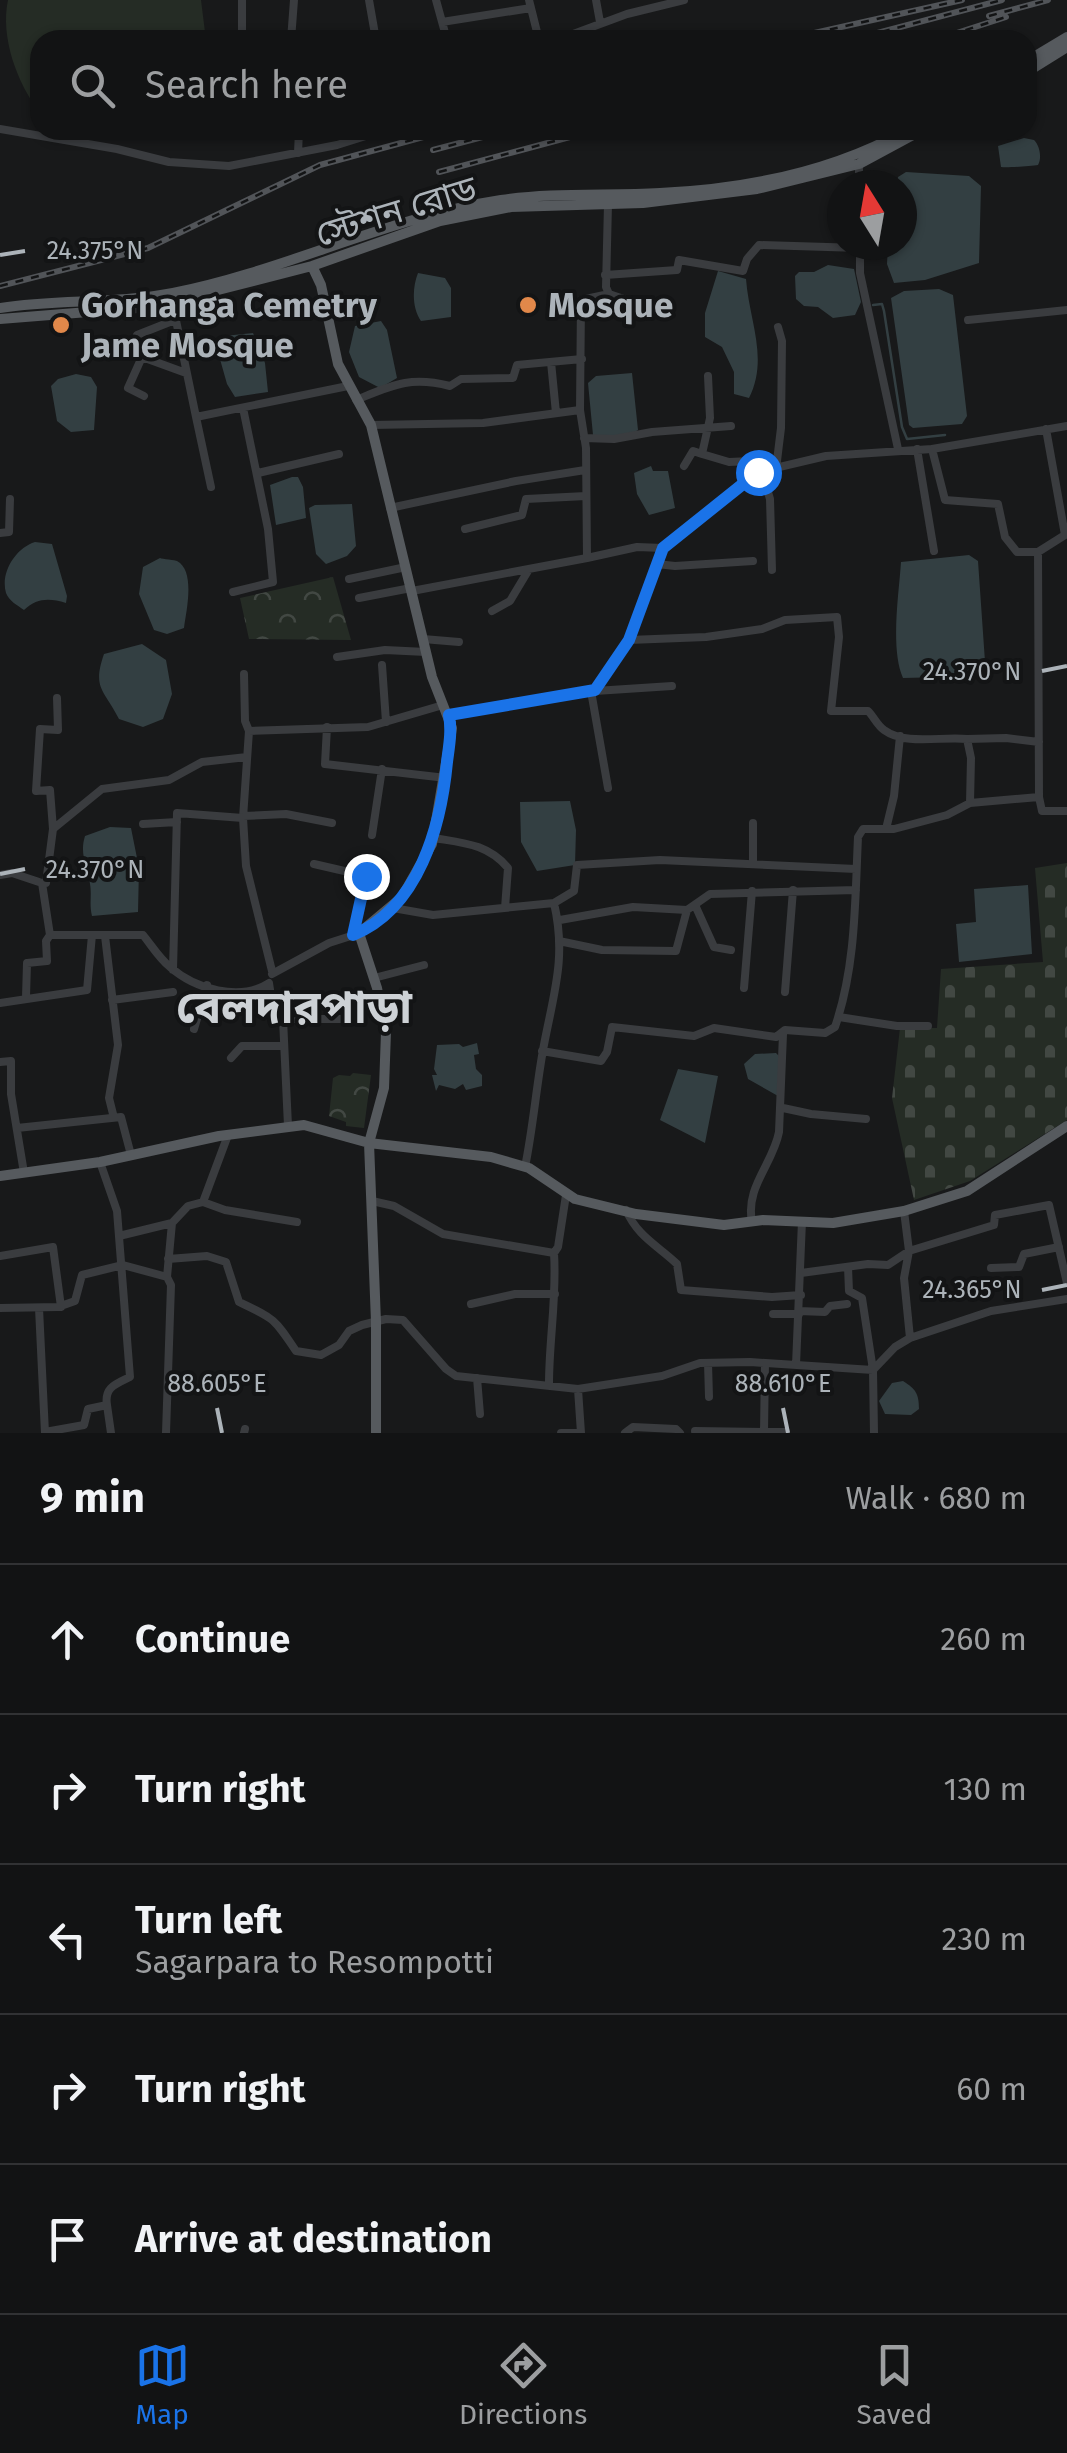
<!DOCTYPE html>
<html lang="en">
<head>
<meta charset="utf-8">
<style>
	body { margin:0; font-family:"Fira Sans","Noto Sans Bengali",sans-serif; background:#1b1c1d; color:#f1f3f6 }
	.compass { position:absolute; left:827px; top:170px; width:90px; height:90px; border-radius:50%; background:#121314; box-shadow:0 2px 8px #0004; rotate:349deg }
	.stop { position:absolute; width:30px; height:30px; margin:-22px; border:8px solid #1a73e8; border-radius:50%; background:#fff }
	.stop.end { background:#1a73e8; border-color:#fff; box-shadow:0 2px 10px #0008 }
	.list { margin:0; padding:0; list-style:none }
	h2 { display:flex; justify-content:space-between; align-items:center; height:130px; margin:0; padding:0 40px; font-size:42px }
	h2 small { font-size:32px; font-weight:400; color:#9c9ea0 }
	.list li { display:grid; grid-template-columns:65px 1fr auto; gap:30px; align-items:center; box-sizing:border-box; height:150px; padding:0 40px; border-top:2px solid #313234 }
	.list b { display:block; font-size:38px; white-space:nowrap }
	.list p { margin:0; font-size:32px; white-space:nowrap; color:#9c9ea0 }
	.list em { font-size:32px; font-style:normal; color:#9c9ea0 }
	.icon { flex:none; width:55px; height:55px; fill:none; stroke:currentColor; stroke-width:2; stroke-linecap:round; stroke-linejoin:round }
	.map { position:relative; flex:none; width:1067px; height:1433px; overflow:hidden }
	.search { position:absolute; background:#121314; box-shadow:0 2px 8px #0004; left:30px; right:30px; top:30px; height:110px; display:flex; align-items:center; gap:25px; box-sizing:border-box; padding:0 35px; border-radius:30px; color:#9c9ea0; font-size:38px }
	.sheet { height:880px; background:#121314 }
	nav { display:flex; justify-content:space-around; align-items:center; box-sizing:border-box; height:140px; border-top:2px solid #313234; background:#121314; font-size:28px; color:#9c9ea0 }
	nav a { display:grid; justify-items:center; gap:5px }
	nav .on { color:#1a73e8 }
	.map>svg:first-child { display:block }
	.grass { fill:#252c25 }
	.forest { fill:url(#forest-crowns) }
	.cemetery { fill:url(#cemetery-stones) }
	.water { fill:#333f42 }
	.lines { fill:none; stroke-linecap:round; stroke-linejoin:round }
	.stream { stroke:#333f42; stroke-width:2.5 }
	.minor { stroke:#3a3c3f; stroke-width:8 }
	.major { stroke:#565a5e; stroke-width:10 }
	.rail-casing { stroke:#515458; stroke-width:6 }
	.rail { stroke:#131415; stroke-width:2.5; stroke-dasharray:8; stroke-linecap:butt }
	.route { stroke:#1a73e8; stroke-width:12 }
	.ticks { fill:none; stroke:#acb3b9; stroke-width:4 }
	.poi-dot { fill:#e1884a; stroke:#131415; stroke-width:4 }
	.labels { text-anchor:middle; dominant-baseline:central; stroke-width:8; stroke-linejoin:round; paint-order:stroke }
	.street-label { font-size:35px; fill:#acb3b9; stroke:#131415 }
	.poi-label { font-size:35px; font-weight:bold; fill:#acb3b9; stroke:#131415; text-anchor:start }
	.district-label { font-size:45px; font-weight:bold; fill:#cdd1d5; stroke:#131415 }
	.ticks-label { font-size:25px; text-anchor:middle; fill:#acb3b9; stroke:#131415; stroke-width:8; stroke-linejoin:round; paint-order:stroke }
</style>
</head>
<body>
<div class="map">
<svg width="1067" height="1433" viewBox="0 0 1067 1433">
	<defs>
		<pattern id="forest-crowns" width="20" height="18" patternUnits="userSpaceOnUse" patternTransform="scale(2.5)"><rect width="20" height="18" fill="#252c25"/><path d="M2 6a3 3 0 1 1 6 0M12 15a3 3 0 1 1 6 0" fill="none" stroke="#424843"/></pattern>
		<pattern id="cemetery-stones" width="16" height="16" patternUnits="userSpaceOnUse" patternTransform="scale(2.5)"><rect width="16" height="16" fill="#252c25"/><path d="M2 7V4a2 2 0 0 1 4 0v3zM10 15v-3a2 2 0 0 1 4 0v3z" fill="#424843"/></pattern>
	</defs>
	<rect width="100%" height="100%" fill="#18191a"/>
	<path class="grass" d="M 8,0 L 201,0 L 206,40 L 40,40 L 40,113 C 17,83 0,37 8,0 Z"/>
	<path class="forest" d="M 333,577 L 351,640 L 249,639 L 240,598 Z
		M 353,1073 L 371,1075 L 364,1128 L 346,1126 L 346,1122 L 329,1116 L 333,1078 L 339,1075 L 350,1076 Z"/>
	<path class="cemetery" d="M 1067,863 L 1067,1120 L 970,1181 L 914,1200 L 892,1098 L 900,1028 L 937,1028 L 941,969 L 1043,962 L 1035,868 Z"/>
	<path class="water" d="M 1024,138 L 1034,140 C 1040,146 1042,158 1038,165 C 1031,166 1006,168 1001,167 L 998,146 Z
		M 906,172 L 969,176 L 981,186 L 979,263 L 925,280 L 894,283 L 887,264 L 888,245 L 902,245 L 902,185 L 896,185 L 898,177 Z
		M 828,265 L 854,269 L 861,302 L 855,315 L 833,318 L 818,307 L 804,306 L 796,299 L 795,276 L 799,272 L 814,272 Z
		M 718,271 L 746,279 C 749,320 769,359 749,398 L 734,394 L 734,372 L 722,347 L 705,337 L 705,313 Z
		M 418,273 L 445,278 L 451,288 L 451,317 L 421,321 C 412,308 412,288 418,273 Z
		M 939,289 L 953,295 L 967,416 L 962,424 L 913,428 L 909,425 L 891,298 L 904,291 Z
		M 381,321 L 387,330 L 397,378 L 380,388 L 359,377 L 349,352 L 355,326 Z
		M 253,333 L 265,363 L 268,392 L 235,397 L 227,384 L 216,345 L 224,336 Z
		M 632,373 L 638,430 L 628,436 L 593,435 L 588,383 L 596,376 Z
		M 76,374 L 91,377 L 97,387 L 94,430 L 71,432 L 57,421 L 51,386 L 58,379 Z
		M 651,466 L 653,471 L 668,471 L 675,508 L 649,515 L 637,494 L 634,473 Z
		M 292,477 L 298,477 L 303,487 L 306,518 L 276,525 L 270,485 Z
		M 352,504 L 356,546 L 347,556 L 326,564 L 316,554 L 309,508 L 315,505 Z
		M 35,542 L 52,544 L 67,596 L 66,603 C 49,598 37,598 24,610 C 17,605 9,601 6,593 C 0,572 16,548 35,542 Z
		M 969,555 L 978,561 L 986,676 L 903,678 C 890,649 899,593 901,562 Z
		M 160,558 C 162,559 176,560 177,561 C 196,571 186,612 184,628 L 167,634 L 154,630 L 139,594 L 143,567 Z
		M 142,644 L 166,660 L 172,694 L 163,719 L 143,727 L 119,719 C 104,689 92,689 104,654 Z
		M 570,801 L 576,830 L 575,865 L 537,871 L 521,842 L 520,802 Z
		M 110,827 L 131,828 L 139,868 L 138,912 L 92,916 C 89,904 92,896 90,884 C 88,866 79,855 85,836 Z
		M 1028,885 L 1032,954 L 959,962 L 956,924 L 976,922 L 974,889 Z
		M 477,1043 L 479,1054 L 474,1055 L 476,1069 L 482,1075 L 482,1086 L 466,1090 L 463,1084 L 455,1089 L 439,1085 L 436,1091 L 432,1075 L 437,1075 L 434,1069 L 437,1045 L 459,1044 L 463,1047 Z
		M 776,1053 L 779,1056 L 778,1096 L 748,1079 L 744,1064 L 755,1054 Z
		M 678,1069 L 718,1076 L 705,1143 L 660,1120 Z
		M 903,1381 C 916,1389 919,1394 919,1409 L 911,1415 L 885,1414 L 879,1401 L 892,1383 Z"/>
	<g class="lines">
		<path class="stream" d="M 873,305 L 882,304 L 884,311 L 902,427 L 907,439 L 945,435"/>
		<path class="minor" d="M 369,0 L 376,40
			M 436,0 L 447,40
			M 529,0 L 539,40
			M 596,0 L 600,22
			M 442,22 L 531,8
			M 242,40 L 242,0
			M 291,40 L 294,0
			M 557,40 L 627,14 L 684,0
			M 0,129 L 117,149 L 169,162 L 229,166 L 337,145 L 385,130
			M 298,153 L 299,130
			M 859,185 L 859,164
			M 608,204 L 606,287 L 609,294 L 624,299
			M 860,248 L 860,273 L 898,449
			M 605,275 L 677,270 L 679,260 L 743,271 L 747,259 L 759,245 L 860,248
			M 172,301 L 196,417 L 348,386
			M 968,320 L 1067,310
			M 142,357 L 132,348 L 137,335 L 175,320
			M 551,362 L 556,413
			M 708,376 L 710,418 L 702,454 L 729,462 L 751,461 L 765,482 L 770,499 L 772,570
			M 144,396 L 128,388 L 142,357 L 186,373
			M 356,400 C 393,385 410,376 450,386 L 461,379 L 513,378 L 517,365 L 582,359
			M 580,410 L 586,448 L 587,558 L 637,547 L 663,548
			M 196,417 L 211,487
			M 371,425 L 483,423 L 580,410 L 581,300 L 609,294
			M 1046,429 L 1065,535 L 1038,552 L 1039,797 L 1042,811 L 1067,811
			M 584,438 L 614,439 L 652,432 L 731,426
			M 917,449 L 934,551
			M 932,449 L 945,500 L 998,504 L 1005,537 L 1017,552 L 1038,552
			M 684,466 L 693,451 L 702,454
			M 776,469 L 781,428 L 782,341 L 778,327
			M 258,473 L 339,454
			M 390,508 L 516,481 L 585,470
			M 465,529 L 522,515 L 526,499 L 586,496
			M 0,533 L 9,532 L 10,499
			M 657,564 L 675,566 L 753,561
			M 349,579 L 406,567
			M 412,591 L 587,558
			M 233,592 L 273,582 L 268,529 L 243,408
			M 359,598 L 411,588
			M 492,611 L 510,601 L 528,571
			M 423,639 L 459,642
			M 629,640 L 706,637 L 762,629 L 785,620 L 837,617 L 839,637 L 831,711 L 868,711 C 874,717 877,725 884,730 C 906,746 942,736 967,739 L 971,758 L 970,803
			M 337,657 L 385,650 L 426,652
			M 382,665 L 386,722
			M 244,674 L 245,721 L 249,731
			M 591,691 L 608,788
			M 595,691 L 672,686
			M 449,715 L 595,691 L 629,640 L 663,548 L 758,472 L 826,456 L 932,449 L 1067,426
			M 327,727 L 325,764 L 446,778
			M 967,739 L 1006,738 L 1039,742
			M 243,816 L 286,814 L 332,823
			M 143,824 L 177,822
			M 53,829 L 50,790 L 36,791 L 40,729 L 58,730 L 57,698
			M 886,829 L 894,796 L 900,736
			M 372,835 L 382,769
			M 434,838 C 464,843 488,844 508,868 L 505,908
			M 314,864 L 366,876 L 353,935
			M 753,864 L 753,823
			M 0,875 L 12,873 L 42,883 L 50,935 L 143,935 C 152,946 159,958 170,967 C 195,989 240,1002 269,983 L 273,1009 L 283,1019 L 288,1126
			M 42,883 L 46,883 L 53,829 L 102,789 L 169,780 L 202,762 L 247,757
			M 695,905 L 714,947 L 731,950
			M 393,908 L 433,915 L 554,903
			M 560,920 L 633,907 L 687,910 L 710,894 L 856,890
			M 105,936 L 118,1045 L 109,1098 L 114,1118
			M 559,941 L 602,950 L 676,951 L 687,910
			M 173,970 L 177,813 L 243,818
			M 272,971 L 246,866 L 243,818 L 249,731 L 368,727 L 443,705
			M 272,974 L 329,943 L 357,934
			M 374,978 L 424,965
			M 744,988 L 752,891
			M 785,992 L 793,890
			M 26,997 L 27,963 L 47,961 L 46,941 L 50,935
			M 112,1000 L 173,992
			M 0,1003 L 87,990 L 92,935
			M 839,1017 L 897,1026 L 928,1026
			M 283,1019 L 343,1019
			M 194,1029 L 207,985
			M 542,1051 L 601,1061 L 607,1052 L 612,1027 L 694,1036 L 714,1028 L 776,1037 L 785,1030 L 825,1033 L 835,1027 C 856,966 855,900 858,837 L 863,829 L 894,829 L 947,815 L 970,803 L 1039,797
			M 231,1058 L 242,1046 L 284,1046
			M 0,1062 L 11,1061 L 11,1094 L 24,1173
			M 783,1108 L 811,1114 L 866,1119
			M 17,1128 L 121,1117 L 131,1155
			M 100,1162 L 117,1211 L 130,1377 C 116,1384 104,1387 107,1405
			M 525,1167 C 533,1128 536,1089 543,1050 C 553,995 567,959 554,903 L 574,891 L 577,865 L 660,860 L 856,869
			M 372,1201 L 394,1206 L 443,1234 L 554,1253 L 558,1247 L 566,1195
			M 203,1202 L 225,1210 L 297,1222
			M 626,1210 C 638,1237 657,1245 677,1264 L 681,1290 L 772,1297 L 801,1295
			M 904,1211 L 909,1251 L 904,1278 L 910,1338
			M 752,1222 C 745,1187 773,1164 779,1132 L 783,1034
			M 119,1236 L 172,1223 L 188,1206 L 203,1202 L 228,1135
			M 0,1256 L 53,1247 L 61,1307
			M 168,1259 L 207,1256 L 226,1262 L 239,1302 C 275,1319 274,1318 296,1351 L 321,1355 L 339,1345 L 349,1331 L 362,1325 L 386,1319 L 403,1320 L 446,1369 L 456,1376 L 578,1389 L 662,1376 L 700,1363 L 750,1362 L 873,1370 L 874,1433
			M 123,1265 L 167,1277 L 171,1285 L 166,1433
			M 848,1267 L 849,1291 L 862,1298 L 873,1370
			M 991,1268 L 1019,1267 L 1024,1254 L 1059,1247
			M 801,1273 L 868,1264 L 888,1265 L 909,1251 L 994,1225 L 995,1215 L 1049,1205 L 1067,1283
			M 167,1277 L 172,1223
			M 471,1304 L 515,1294 L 555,1294
			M 0,1308 L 58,1307 L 75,1301 L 82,1275 L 123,1265
			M 39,1308 L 45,1433
			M 799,1311 L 825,1312 L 830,1306 L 847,1304
			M 773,1314 L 799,1314
			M 708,1363 L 709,1397
			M 796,1365 L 802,1221
			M 873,1370 L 895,1347 L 910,1338 L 991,1311 L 1067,1299
			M 477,1378 L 480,1414
			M 549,1384 C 549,1340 557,1297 554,1253
			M 578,1389 L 581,1433
			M 695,1431 L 764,1432 L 765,1363
			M 45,1432 L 84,1425 L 88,1409 L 107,1405 L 111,1433
			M 764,1432 L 786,1432
			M 244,1433 L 245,1429
			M 561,1433 L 581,1433
			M 625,1433 L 633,1427 L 676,1429 L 680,1433"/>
		<path class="major" d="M 1027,61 L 1067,37
			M 1027,72 L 1067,47
			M 312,266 L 321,285 L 338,364 L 371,425 L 432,677 L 452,728 L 432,844 L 402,897 L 359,933 L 377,988 L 386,1032 L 384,1088 L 369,1143 L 376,1322 L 376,1433
			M 0,308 C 57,299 116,304 173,293 C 285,271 388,217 501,200 C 553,192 607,196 660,193 C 745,189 832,172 907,130
			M 0,319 L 151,307 L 312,266 L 440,221 L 511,207 L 643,203 L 757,189 L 859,164 L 922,130
			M 0,1176 L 100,1162 L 219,1136 L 304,1125 L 369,1143 L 491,1157 L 529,1168 L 575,1199 L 636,1214 L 724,1225 L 763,1220 L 833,1223 L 904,1211 L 967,1191 L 1067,1126"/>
		<defs>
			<path id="rail" d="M 989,16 L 1048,0
				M 783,40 L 962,0
				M 851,40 L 1002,0
				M 935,40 L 1006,17
				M 433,150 L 509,130
				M 439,172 L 596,130
				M 0,286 L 148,248 L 320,165 L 449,130"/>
		</defs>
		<use href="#rail" class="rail-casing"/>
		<use href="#rail" class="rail"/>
	</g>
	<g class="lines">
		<path class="route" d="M 366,876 L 353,935 C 419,908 441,826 447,762 C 449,746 452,732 449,715 L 595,690 L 629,640 L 663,548 L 758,472"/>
	</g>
	<path class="ticks" d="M 0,255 L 25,251M 1042,671 L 1067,666M 0,874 L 25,869M 1042,1290 L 1067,1285M 217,1408 L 222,1433M 783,1408 L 788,1433"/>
	<g class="poi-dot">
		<circle cx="528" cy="305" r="10"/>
		<circle cx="61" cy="325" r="10"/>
	</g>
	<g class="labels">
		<g class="street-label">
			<text transform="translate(396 211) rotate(-17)">স্টেশন রোড</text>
		</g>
		<g class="poi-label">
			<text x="81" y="305">Gorhanga Cemetry<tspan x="81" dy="40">Jame Mosque</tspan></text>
			<text x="548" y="305">Mosque</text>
		</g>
		<g class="district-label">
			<text x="294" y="1008">বেলদারপাড়া</text>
		</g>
	</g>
	<g class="ticks-label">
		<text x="95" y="259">24.375°N</text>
		<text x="972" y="680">24.370°N</text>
		<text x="95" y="878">24.370°N</text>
		<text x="972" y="1298">24.365°N</text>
		<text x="217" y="1392">88.605°E</text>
		<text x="783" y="1392">88.610°E</text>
	</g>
</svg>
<svg class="compass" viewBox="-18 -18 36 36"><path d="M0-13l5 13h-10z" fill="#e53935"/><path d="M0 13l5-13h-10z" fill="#9c9ea0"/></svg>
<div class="stop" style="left:758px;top:472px"></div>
<div class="stop end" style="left:366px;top:876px"></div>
<div class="search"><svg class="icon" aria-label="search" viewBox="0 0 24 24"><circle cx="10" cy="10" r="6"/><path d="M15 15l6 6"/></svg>Search here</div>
</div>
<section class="sheet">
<h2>9 min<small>Walk · 680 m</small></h2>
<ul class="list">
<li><svg class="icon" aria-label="ahead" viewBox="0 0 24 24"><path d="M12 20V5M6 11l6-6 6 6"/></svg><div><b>Continue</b></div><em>260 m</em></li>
<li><svg class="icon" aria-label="right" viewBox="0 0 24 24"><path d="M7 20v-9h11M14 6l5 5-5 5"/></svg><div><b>Turn right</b></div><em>130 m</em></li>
<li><svg class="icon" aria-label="left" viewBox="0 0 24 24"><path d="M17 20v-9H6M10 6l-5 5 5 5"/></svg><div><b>Turn left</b><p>Sagarpara to Resompotti</p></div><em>230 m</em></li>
<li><svg class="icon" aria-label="right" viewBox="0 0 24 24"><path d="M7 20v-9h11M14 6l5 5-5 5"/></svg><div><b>Turn right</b></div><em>60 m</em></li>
<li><svg class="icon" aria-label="arrive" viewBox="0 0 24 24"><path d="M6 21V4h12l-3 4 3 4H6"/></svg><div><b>Arrive at destination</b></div></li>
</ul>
</section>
<nav>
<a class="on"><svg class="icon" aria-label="map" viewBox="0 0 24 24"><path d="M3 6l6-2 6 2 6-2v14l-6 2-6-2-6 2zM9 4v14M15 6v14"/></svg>Map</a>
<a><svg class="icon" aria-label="directions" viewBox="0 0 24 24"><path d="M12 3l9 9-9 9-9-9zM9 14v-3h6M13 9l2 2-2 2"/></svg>Directions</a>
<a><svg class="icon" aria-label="saved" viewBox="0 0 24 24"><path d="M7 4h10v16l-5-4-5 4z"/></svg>Saved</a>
</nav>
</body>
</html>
